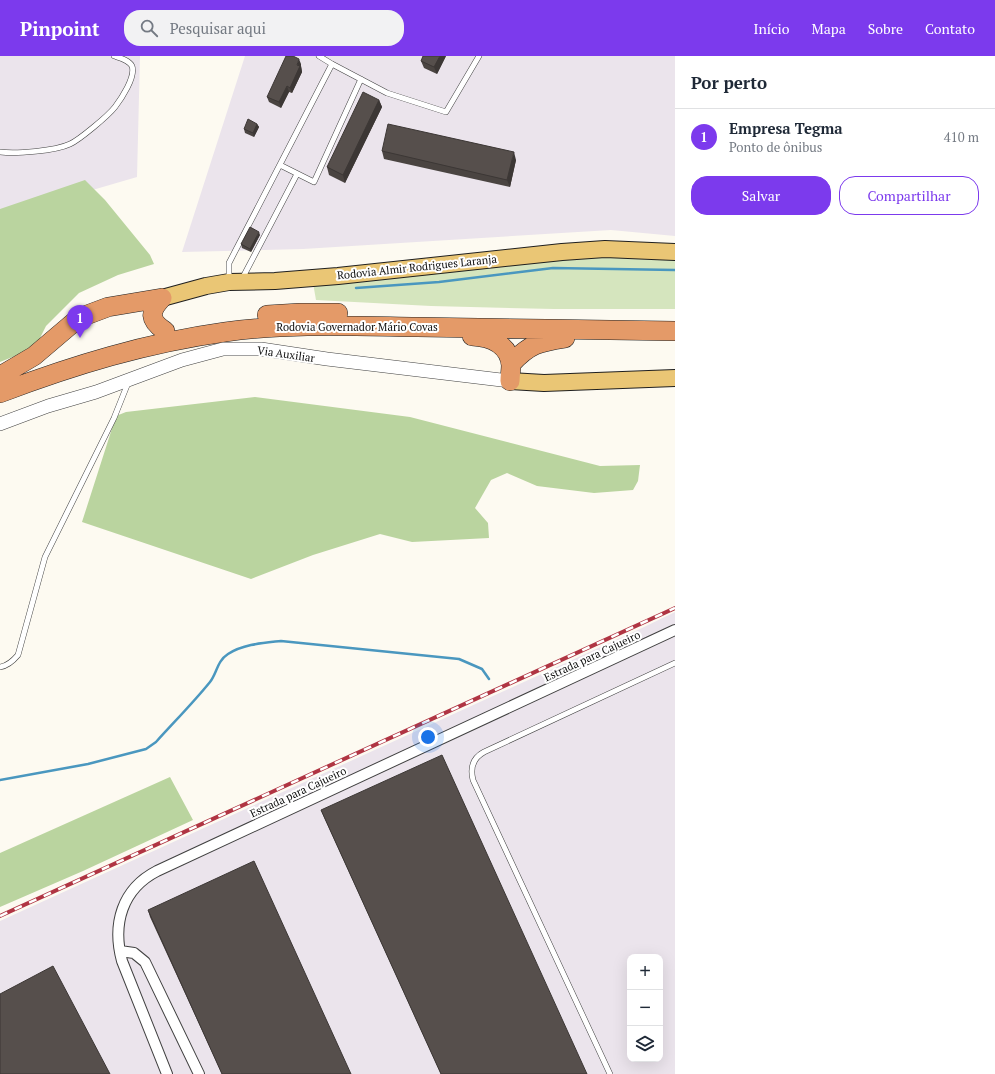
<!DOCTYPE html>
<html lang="pt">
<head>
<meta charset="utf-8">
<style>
	body { margin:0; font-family:"PT Serif",serif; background:#f2f2f3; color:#1f2937 }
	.controls { position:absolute; right:12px; bottom:12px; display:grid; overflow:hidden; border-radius:8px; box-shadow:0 4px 16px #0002 }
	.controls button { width:36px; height:36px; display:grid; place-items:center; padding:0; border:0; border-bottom:1px solid #e0e1e3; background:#fff; color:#1f2937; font:20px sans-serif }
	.you { position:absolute; left:428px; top:681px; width:14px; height:14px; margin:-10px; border:3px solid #fff; border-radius:50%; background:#1a73e8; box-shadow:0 0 0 6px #1a73e833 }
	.badge { display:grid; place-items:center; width:26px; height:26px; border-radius:50%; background:#7c3aed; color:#fff; font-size:13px; font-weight:700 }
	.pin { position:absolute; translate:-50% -33px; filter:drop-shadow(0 1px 2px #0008) }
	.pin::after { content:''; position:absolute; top:21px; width:14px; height:12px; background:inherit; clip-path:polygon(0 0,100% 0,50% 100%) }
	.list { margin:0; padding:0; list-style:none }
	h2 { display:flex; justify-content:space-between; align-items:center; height:52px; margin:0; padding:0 16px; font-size:17px }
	h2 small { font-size:13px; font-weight:400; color:#747a83 }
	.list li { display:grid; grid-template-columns:26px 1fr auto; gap:12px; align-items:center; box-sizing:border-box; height:56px; padding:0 16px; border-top:1px solid #e0e1e3 }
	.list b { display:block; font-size:15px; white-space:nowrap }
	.list p { margin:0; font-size:13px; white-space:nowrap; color:#747a83 }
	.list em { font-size:13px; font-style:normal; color:#747a83 }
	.actions { display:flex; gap:8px; padding:12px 16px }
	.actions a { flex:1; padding:9px 0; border:1px solid #7c3aed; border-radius:16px; text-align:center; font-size:14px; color:#7c3aed }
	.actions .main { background:#7c3aed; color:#fff }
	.icon { flex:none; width:22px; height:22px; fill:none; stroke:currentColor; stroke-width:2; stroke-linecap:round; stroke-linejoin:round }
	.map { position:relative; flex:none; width:675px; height:1018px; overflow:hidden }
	header { display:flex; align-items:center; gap:24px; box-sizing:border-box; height:56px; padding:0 20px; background:#7c3aed; color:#fff }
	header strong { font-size:19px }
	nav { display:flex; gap:22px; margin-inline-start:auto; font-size:14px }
	.search { width:280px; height:36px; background:#f2f2f3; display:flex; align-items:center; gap:10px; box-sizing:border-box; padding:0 14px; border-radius:16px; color:#747a83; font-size:15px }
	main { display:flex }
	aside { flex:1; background:#fff }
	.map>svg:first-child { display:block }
	.industrial { fill:#ebe4ec; fill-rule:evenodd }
	.green { fill:#d5e5be }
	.forest { fill:#bad49f }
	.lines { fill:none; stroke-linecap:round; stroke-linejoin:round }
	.stream { stroke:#4a97bf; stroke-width:2.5 }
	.service-casing { stroke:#414141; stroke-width:6 }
	.minor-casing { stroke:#414141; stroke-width:12 }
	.tertiary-casing { stroke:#414141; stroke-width:14 }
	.primary-casing { stroke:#1f1f1f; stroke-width:18 }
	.motorway-casing { stroke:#1f1f1f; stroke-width:20 }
	.service { stroke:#fff; stroke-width:5 }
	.minor { stroke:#fff; stroke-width:10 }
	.tertiary { stroke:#fff; stroke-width:13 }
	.primary { stroke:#eac675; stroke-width:16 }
	.motorway { stroke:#e49a68; stroke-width:19 }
	.rail-casing { stroke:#b03543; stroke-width:4 }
	.rail { stroke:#fff; stroke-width:2.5; stroke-dasharray:8; stroke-linecap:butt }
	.wall { fill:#4a4441 }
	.shaded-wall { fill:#3c3735 }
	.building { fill:#564f4c; stroke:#3c3735 }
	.labels { text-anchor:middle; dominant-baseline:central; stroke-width:4; stroke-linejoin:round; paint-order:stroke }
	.street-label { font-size:11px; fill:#0e0e0e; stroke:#fff }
</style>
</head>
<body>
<header>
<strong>Pinpoint</strong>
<div class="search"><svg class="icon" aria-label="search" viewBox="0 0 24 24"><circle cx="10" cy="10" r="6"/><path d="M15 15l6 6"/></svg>Pesquisar aqui</div>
<nav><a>Início</a><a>Mapa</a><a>Sobre</a><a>Contato</a></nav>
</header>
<main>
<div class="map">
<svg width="675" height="1018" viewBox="0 0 675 1018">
	<rect width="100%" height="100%" fill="#fdfaf1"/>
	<path class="industrial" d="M 0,0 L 140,0 L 137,121 L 0,161 Z
		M 245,0 L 675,0 L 675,180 L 611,174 L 303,193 L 182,196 Z
		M 675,556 L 675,1018 L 0,1018 L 0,865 L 642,572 ZM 630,901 L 660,901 L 660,1003 L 630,1003 Z"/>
	<path class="green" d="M 633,198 L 675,200 L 675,253 L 554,253 L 431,250 L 316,244 L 313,227 L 349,218 Z"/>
	<path class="forest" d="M 85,124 L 105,144 L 150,199 L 154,208 L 118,219 L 79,237 L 46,270 L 35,292 L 0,306 L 0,153 Z
		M 255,341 L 410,361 L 600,410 L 640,409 L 638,425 L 633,434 L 594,437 L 537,430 L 507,417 L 491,424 L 475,452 L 488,467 L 489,482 L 412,486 L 380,478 L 313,499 L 251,523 L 82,466 L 116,360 L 126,356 Z
		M 170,721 L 193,764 L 83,815 L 0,851 L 0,797 Z"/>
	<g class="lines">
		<path class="stream" d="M 356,232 L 439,226 L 553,212 L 675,214
			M 0,724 L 88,708 L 146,693 L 156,686 C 174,666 193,647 210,626 C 217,617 217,605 228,598 C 244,588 263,587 281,585 L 459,603 L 482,613 L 489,623"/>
		<defs>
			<path id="service" d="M 319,0 L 332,8 L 387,37 L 446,56 L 479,0
				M 0,96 C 16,98 55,95 70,88 C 79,84 108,60 115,51 C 121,43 136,21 132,10 C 129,4 120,2 114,0
				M 280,109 L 314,126 L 361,23
				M 242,223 L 297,118
				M 229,224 L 229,207 L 332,8
				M 0,611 C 7,610 13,605 18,599 L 45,501 L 114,362 L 128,327
				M 610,1018 L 473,724 C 470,712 473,702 484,696 L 675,607"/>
			<path id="minor" d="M 120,895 L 134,897 L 145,906 L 199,1018
				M 167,1018 L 122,905 C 112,868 122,833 157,815 L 675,574"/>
			<path id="tertiary" d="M 0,368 L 48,350 L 96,336 L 182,304 L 223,293 L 261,293 L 327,303 L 510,325"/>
			<path id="primary" d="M 162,242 L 206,230 L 229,226 L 275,225 L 338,220 L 562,196 L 605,193 L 675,196
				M 510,325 L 544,327 L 675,322"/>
			<path id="motorway" d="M 162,242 C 149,256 149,264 165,275
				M 267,259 L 300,257 L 338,257
				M 472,280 C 490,281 509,288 511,309 C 511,314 510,320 510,325
				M 511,308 C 529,288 539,286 565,282
				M 0,320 L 34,300 L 74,266 L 84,260 L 108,251 L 162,242
				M 0,337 C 74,309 146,287 225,276 C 289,267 353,270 417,271 C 503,273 589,273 675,275"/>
		</defs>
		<use href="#service" class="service-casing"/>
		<use href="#minor" class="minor-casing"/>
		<use href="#tertiary" class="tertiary-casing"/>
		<use href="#primary" class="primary-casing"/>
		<use href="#motorway" class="motorway-casing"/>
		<use href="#service" class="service"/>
		<use href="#minor" class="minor"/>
		<use href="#tertiary" class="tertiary"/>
		<use href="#primary" class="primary"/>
		<use href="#motorway" class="motorway"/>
		<defs>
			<path id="rail" d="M 0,860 L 675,552"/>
		</defs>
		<use href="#rail" class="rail-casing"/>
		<use href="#rail" class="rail"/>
	</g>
	<path class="wall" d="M 446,0 L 437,18 L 424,12 L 421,5 Z
		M 301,8 L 301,10 L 302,16 L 292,37 L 289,36 L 281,52 L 269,46 L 267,41 Z
		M 379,44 L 382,51 L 345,127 L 329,119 L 327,111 Z
		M 257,68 L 259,71 L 254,81 L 245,77 L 244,73 Z
		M 382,95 L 516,104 L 510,131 L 384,103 Z
		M 260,179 L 251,196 L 242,192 L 241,188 Z
		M 321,754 L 587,1018 L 441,1018 L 324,761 Z
		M 148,854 L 351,1018 L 222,1018 L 150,861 Z"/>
	<path class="shaded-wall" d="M 440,0 L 446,0 L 437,18 L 434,11 Z
		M 299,3 L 301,8 L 301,10 L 302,16 L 292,37 L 290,32 L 297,9 Z
		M 287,30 L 289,36 L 281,52 L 279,46 Z
		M 379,44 L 382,51 L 345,127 L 343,119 Z
		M 257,68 L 259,71 L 254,81 L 253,77 Z
		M 514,96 L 516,104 L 510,131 L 507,124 Z
		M 259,176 L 260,179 L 251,196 L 250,193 Z"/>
	<path class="building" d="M 286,0 L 293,0 L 299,3 L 297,9 L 300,10 L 290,32 L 287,30 L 279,46 L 267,41 Z
		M 423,0 L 440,0 L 434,11 L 421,5 Z
		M 363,36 L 379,44 L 343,119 L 327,111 Z
		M 248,63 L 257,68 L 253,77 L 244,73 Z
		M 388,68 L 514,96 L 507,124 L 382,95 Z
		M 250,171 L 259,176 L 250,193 L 241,188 Z
		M 442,699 L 587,1018 L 441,1018 L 321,754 Z
		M 254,805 L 351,1018 L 222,1018 L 148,854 Z
		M 53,910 L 110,1018 L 0,1018 L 0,938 Z"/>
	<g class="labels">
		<g class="street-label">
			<text transform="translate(417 211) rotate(-6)">Rodovia Almir Rodrigues Laranja</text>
			<text x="357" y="271">Rodovia Governador Mário Covas</text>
			<text transform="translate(286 298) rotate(8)">Via Auxiliar</text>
			<text transform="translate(592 600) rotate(-25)">Estrada para Cajueiro</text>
			<text transform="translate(298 736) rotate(-25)">Estrada para Cajueiro</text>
		</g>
	</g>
</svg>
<div class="controls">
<button>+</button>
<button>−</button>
<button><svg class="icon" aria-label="layers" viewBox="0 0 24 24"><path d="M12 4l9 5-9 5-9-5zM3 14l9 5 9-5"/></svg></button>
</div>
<div class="you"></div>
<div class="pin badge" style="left:80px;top:282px">1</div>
</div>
<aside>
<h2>Por perto<small></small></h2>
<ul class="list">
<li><span class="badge">1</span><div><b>Empresa Tegma</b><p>Ponto de ônibus</p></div><em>410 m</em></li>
</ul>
<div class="actions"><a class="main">Salvar</a><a>Compartilhar</a></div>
</aside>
</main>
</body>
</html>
